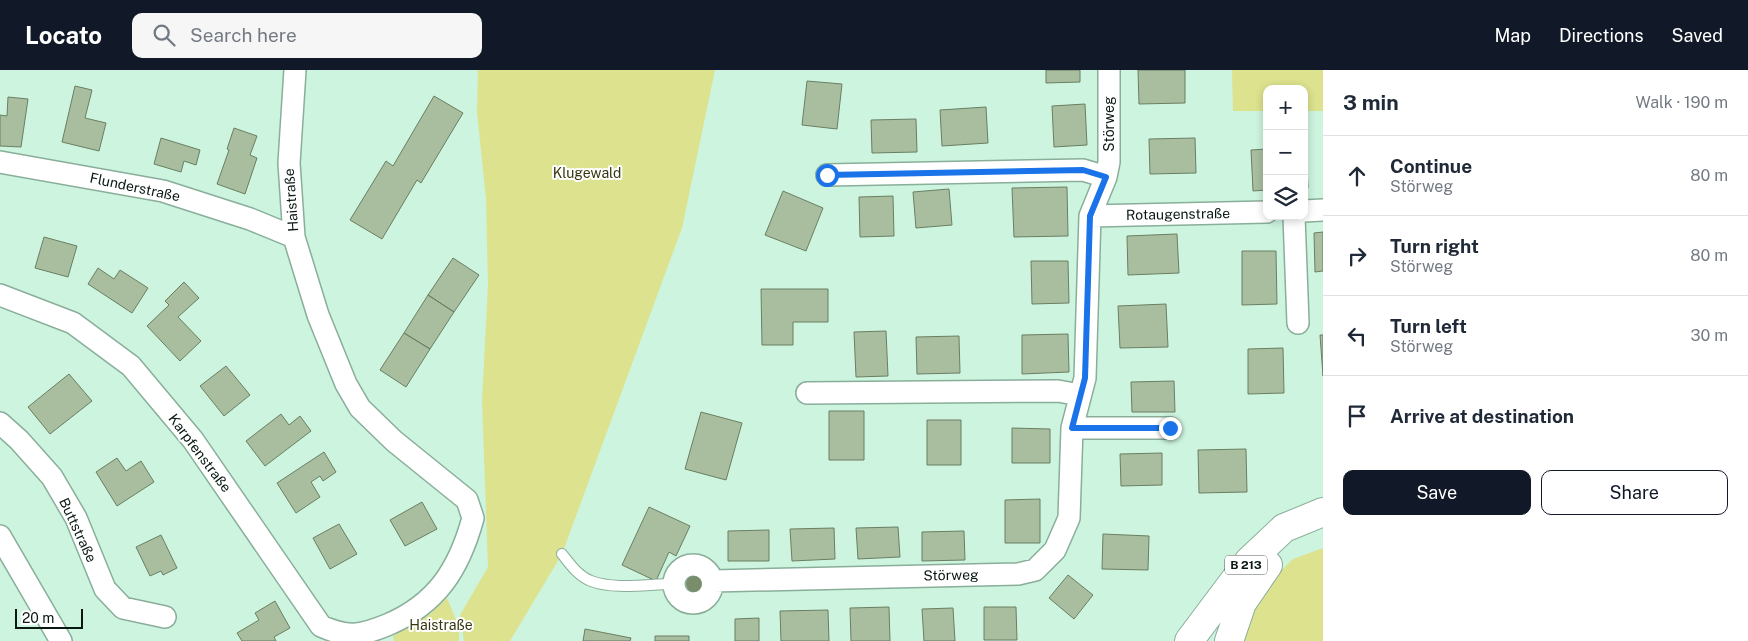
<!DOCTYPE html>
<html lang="en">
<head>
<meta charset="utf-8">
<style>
	body { margin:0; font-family:"Public Sans",sans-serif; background:#f6f6f7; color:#1f2937 }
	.controls { position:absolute; right:15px; top:15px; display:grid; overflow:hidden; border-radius:10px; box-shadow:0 2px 8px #0003 }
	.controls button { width:45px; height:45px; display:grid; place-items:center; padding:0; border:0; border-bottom:1px solid #e0e1e3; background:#fff; color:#1f2937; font:25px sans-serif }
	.scale { position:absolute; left:15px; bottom:12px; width:68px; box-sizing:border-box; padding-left:5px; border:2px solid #091811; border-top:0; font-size:14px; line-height:18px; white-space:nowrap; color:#091811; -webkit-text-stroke:4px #fff; paint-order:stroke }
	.stop { position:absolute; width:15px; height:15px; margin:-11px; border:4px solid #1a73e8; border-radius:50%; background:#fff }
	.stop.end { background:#1a73e8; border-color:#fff; box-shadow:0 1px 5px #0008 }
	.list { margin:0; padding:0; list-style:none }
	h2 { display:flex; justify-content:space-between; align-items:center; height:65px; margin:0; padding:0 20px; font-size:21px }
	h2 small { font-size:16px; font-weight:400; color:#747a83 }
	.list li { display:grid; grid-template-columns:32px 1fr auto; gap:15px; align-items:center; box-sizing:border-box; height:80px; padding:0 20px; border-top:1px solid #e0e1e3 }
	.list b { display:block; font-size:19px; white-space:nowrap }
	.list p { margin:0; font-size:16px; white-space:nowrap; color:#747a83 }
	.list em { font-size:16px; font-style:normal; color:#747a83 }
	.actions { display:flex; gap:10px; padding:15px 20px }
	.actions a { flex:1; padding:11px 0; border:1px solid #111827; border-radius:10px; text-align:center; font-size:18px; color:#111827 }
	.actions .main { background:#111827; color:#fff }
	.icon { flex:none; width:28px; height:28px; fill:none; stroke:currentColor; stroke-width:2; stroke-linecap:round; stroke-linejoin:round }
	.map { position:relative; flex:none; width:1323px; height:571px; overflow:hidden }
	header { display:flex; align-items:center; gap:30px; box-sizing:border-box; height:70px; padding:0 25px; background:#111827; color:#fff }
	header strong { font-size:24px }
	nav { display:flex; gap:28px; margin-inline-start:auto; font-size:18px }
	.search { width:350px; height:45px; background:#f6f6f7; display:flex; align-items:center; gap:12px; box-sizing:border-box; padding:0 18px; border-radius:10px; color:#747a83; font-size:19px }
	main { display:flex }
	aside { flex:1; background:#fff }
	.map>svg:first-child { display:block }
	.green { fill:#dde28e }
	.building { fill:#a8be9f; stroke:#6a7f62 }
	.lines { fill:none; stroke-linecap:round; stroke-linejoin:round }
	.lane-casing { stroke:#89ae9a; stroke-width:12 }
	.street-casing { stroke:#89ae9a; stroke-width:24 }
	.highway-casing { stroke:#89ae9a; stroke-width:30 }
	.lane { stroke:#fff; stroke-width:10 }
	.street { stroke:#fff; stroke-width:21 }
	.highway { stroke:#fff; stroke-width:28 }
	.tree { fill:#798c6c }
	.route { stroke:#1a73e8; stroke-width:6 }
	.labels { text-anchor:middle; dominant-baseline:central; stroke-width:4; stroke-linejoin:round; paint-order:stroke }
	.shield { fill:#fff; stroke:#535d58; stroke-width:1 }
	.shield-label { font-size:12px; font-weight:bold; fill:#091811 }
	.street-label { font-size:14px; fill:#091811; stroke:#fff }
	.park-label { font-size:14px; fill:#35370d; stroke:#fff }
</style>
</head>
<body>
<header>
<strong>Locato</strong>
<div class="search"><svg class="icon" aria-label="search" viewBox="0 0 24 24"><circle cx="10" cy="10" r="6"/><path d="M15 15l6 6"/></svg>Search here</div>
<nav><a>Map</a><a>Directions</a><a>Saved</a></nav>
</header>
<main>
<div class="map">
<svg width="1323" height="571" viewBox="0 0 1323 571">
	<rect width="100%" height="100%" fill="#cdf4df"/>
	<path class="green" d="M 478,0 L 715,0 L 682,158 L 562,484 L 510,571 L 464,571 L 460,545 L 488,497 L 482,331 L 488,215 L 486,129 L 477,42 Z
		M 1232,0 L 1323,0 L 1323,41 L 1304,41 L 1304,19 L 1267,19 L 1267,41 L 1233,41 Z
		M 1323,478 L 1323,571 L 1245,571 L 1243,557 L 1262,519 L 1293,489 Z
		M 447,528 L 459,557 L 459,571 L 394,571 L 393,566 L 430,544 Z"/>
	<path class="building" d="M 1046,0 L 1080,0 L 1080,12 L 1046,13 Z
		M 1138,0 L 1185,0 L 1185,33 L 1139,34 Z
		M 807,11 L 842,14 L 837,59 L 802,55 Z
		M 75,16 L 92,20 L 85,48 L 106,53 L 99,81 L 62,72 Z
		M 434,26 L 463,43 L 421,113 L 417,110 L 382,169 L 350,150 L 386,91 L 393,96 Z
		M 8,27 L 28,29 L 21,77 L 0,76 L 0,45 L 7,46 Z
		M 1085,34 L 1087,75 L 1054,77 L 1052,36 Z
		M 986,37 L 988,73 L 942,76 L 940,40 Z
		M 916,49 L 917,82 L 872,83 L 871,50 Z
		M 234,58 L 257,66 L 250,85 L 257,88 L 245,124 L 217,114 L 229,80 L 227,79 Z
		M 161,68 L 200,80 L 196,95 L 184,91 L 181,102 L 154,94 Z
		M 1195,68 L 1196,103 L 1150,104 L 1149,69 Z
		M 1304,77 L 1306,77 L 1308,118 L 1304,118 Z
		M 1267,79 L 1267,120 L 1253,121 L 1251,80 Z
		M 1067,117 L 1068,166 L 1014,167 L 1012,118 Z
		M 949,119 L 952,155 L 916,158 L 913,122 Z
		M 783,121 L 823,138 L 806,181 L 765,165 Z
		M 893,126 L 894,166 L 860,167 L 859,127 Z
		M 1323,162 L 1323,201 L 1315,202 L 1314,163 Z
		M 1177,164 L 1179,203 L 1128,205 L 1127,166 Z
		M 44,167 L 77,176 L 68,207 L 35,198 Z
		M 1242,181 L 1276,181 L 1277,234 L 1242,235 Z
		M 453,188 L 479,205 L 454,242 L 428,225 Z
		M 1031,191 L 1068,191 L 1069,233 L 1032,234 Z
		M 98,198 L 114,209 L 120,200 L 148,218 L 132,243 L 88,214 Z
		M 184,212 L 199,228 L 178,247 L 201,271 L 180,291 L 147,256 L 169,235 L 165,231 Z
		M 761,219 L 828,219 L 828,252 L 793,252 L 793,275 L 762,275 Z
		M 428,225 L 454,242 L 430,279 L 404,263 Z
		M 1166,234 L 1168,277 L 1120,278 L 1118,236 Z
		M 886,261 L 888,306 L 856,307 L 854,262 Z
		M 404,263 L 430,279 L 406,317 L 380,300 Z
		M 1068,264 L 1069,302 L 1022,304 L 1022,265 Z
		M 1320,265 L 1323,265 L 1323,306 Z
		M 959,266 L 960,303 L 917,304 L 916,267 Z
		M 1283,278 L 1284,323 L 1248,324 L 1248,279 Z
		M 226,296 L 250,325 L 224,346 L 200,316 Z
		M 69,304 L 92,331 L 50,364 L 28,337 Z
		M 1174,311 L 1175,342 L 1132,342 L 1131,312 Z
		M 829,341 L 864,341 L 864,390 L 829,390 Z
		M 701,342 L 742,353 L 726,410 L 685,399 Z
		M 281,344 L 289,355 L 300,346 L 311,361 L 265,396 L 246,371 Z
		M 927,350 L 961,350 L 961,395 L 927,395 Z
		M 1012,358 L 1050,359 L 1050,393 L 1012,393 Z
		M 1246,379 L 1247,422 L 1199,423 L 1198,380 Z
		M 324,382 L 336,402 L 323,411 L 320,406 L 311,412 L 320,427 L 296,443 L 277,413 Z
		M 1162,383 L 1162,415 L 1121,416 L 1120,384 Z
		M 117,388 L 126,401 L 141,391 L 154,412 L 117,436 L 96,402 Z
		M 1040,429 L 1040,473 L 1005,473 L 1005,430 Z
		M 422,432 L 437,459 L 405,476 L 390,450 Z
		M 649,437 L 690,456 L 676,486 L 669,482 L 656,511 L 622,495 Z
		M 339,454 L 357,484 L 330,499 L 313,468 Z
		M 898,457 L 900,487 L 858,489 L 856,458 Z
		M 834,458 L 835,489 L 792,491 L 790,459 Z
		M 769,460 L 769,491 L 728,491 L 728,461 Z
		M 964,461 L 965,490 L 922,491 L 922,462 Z
		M 1103,464 L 1149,466 L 1148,500 L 1102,499 Z
		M 161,465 L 177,498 L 163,505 L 161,501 L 150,506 L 136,477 Z
		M 1068,505 L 1093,525 L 1074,549 L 1049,528 Z
		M 275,531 L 290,558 L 274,567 L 276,571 L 242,571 L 237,563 L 259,550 L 255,543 Z
		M 889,537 L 890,571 L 851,571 L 850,538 Z
		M 984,537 L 1016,537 L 1017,570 L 984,570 Z
		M 953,538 L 955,571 L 924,571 L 922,539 Z
		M 828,540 L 829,571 L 781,571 L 780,541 Z
		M 759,548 L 759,571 L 735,571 L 735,549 Z
		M 585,559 L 631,568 L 630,571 L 583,571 Z
		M 655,566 L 689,566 L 689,571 L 655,571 Z"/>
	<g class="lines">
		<defs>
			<path id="lane" d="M 562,484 C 570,494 578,506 591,511 C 615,520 648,514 673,514"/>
			<path id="street" d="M 0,92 L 163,121 L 250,149 L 294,167
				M 827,105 L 1083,100 L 1106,107
				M 1304,141 L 1323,140
				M 1090,146 L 1267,142
				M 1294,146 L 1298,253
				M 0,225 L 73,253 L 131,296 L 193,370 L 321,556 C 348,568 360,566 387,555 C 437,534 459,499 473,448 L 467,430 L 394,371 L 360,338 L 346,314 L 318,245 L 294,167 L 289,93 L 295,0
				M 807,323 L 1058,321 L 1080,325
				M 0,353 L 19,370 L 52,407 L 76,448 L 105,519 L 123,538 L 165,547
				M 1072,358 L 1170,358
				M 0,466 L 61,571
				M674 514a19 19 0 1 1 38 0a19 19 0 1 1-38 0Z
				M 713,511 L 1018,504 L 1035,500 L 1055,480 L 1069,448 L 1072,358 L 1085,308 L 1090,146 L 1106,107 L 1109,92 L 1109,0"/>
			<path id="highway" d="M 1189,571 L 1249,491 L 1284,458 L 1323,442
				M 1229,571 L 1242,533 L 1268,495"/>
		</defs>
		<use href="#lane" class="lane-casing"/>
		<use href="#street" class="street-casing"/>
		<use href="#highway" class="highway-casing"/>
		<use href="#lane" class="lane"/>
		<use href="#street" class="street"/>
		<use href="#highway" class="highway"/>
	</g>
	<circle class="tree" cx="694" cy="514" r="8"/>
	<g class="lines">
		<path class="route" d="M 827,105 L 1083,100 L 1106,107 L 1090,146 L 1085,308 L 1072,358 L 1170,358"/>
	</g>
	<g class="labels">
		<rect class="shield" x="1225" y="485.5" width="42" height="19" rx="4"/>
		<g class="shield-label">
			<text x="1246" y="495">B 213</text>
		</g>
		<g class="street-label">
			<text transform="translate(1109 54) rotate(-90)">Störweg</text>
			<text transform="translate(135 117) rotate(12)">Flunderstraße</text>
			<text transform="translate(291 130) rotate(-94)">Haistraße</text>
			<text transform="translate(1178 144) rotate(-1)">Rotaugenstraße</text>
			<text transform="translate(200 383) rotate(53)">Karpfenstraße</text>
			<text transform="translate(78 460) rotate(65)">Buttstraße</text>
			<text transform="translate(951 505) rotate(-1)">Störweg</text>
		</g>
		<g class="park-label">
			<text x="587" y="103">Klugewald</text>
			<text x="441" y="555">Haistraße</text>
		</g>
	</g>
</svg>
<div class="controls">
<button>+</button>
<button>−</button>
<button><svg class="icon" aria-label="layers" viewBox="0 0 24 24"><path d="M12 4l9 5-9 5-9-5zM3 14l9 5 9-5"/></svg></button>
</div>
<div class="scale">20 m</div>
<div class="stop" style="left:827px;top:105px"></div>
<div class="stop end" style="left:1170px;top:358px"></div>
</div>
<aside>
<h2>3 min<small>Walk · 190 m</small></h2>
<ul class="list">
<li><svg class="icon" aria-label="ahead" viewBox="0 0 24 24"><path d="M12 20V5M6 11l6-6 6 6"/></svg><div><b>Continue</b><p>Störweg</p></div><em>80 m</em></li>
<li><svg class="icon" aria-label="right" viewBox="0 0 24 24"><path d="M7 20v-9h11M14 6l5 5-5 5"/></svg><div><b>Turn right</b><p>Störweg</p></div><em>80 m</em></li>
<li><svg class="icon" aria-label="left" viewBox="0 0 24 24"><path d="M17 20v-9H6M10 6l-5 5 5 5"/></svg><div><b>Turn left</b><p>Störweg</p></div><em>30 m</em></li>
<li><svg class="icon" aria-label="arrive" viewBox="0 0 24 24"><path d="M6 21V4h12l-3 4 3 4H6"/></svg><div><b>Arrive at destination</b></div></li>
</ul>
<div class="actions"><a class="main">Save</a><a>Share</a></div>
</aside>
</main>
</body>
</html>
